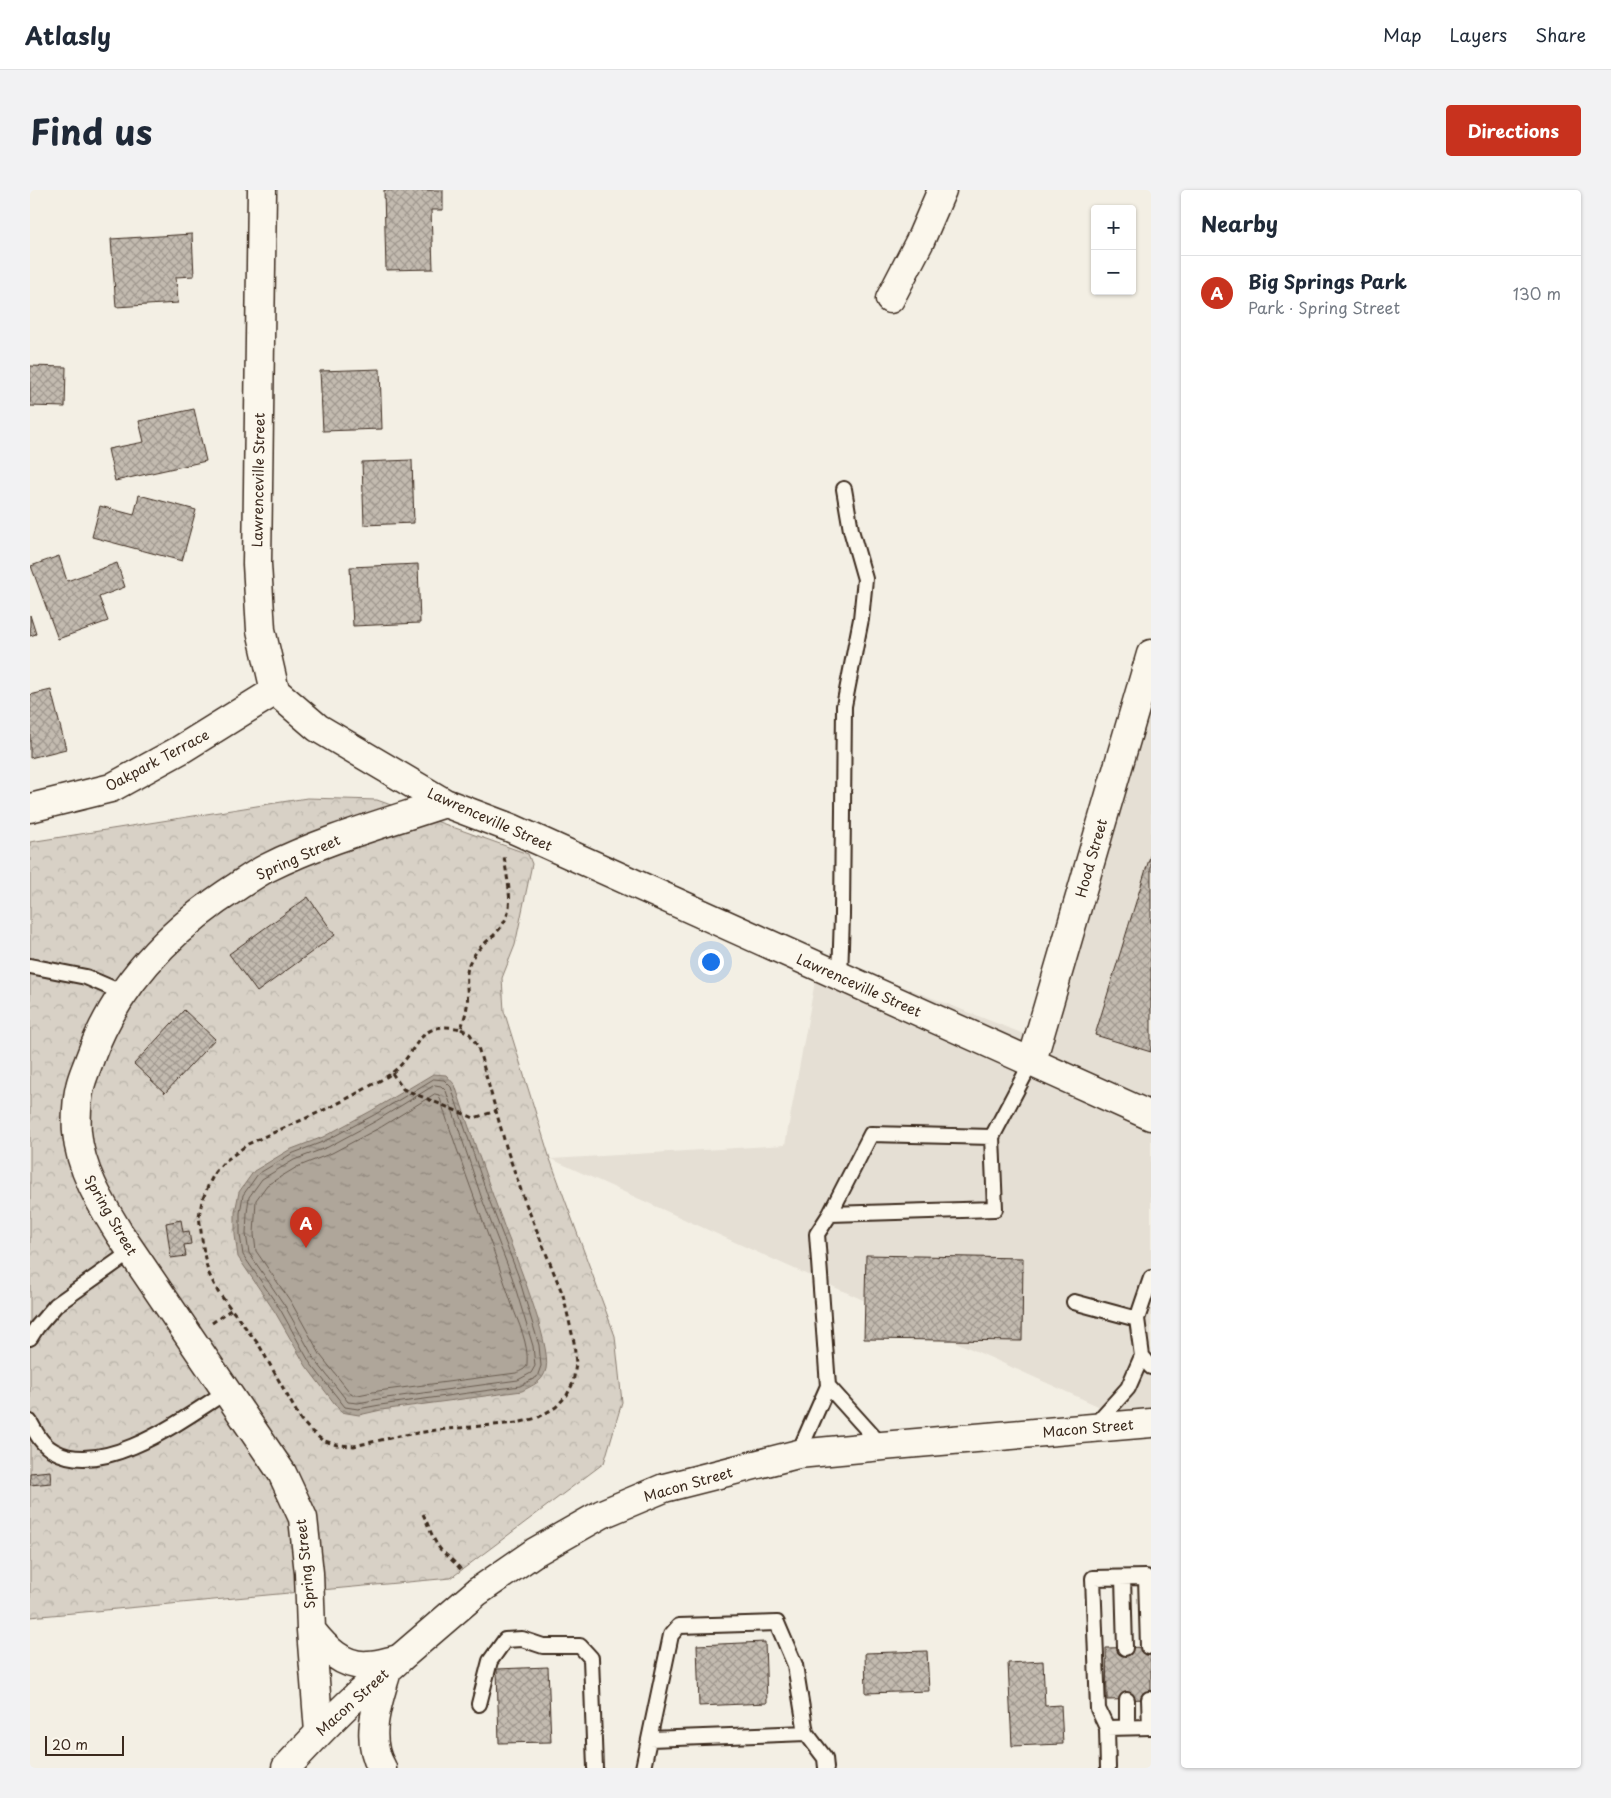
<!DOCTYPE html>
<html lang="en">
<head>
<meta charset="utf-8">
<style>
	body { margin:0; font-family:"Playpen Sans",sans-serif; background:#f2f2f3; color:#1f2937 }
	.controls { position:absolute; right:15px; top:15px; display:grid; overflow:hidden; border-radius:5px; box-shadow:0 1px 4px #0004 }
	.controls button { width:45px; height:45px; display:grid; place-items:center; padding:0; border:0; border-bottom:1px solid #e0e1e3; background:#fff; color:#1f2937; font:25px sans-serif }
	.scale { position:absolute; left:15px; bottom:12px; width:79px; box-sizing:border-box; padding-left:5px; border:2px solid #3b2a1e; border-top:0; font-size:14px; line-height:18px; white-space:nowrap; color:#3b2a1e; -webkit-text-stroke:4px #fbf7ec; paint-order:stroke }
	.you { position:absolute; left:680px; top:771px; width:18px; height:18px; margin:-12px; border:4px solid #fff; border-radius:50%; background:#1a73e8; box-shadow:0 0 0 8px #1a73e833 }
	.badge { display:grid; place-items:center; width:32px; height:32px; border-radius:50%; background:#c8321e; color:#fff; font-size:16px; font-weight:700 }
	.pin { position:absolute; translate:-50% -41px; filter:drop-shadow(0 1px 2px #0008) }
	.pin::after { content:''; position:absolute; top:26px; width:18px; height:15px; background:inherit; clip-path:polygon(0 0,100% 0,50% 100%) }
	.list { margin:0; padding:0; list-style:none }
	h2 { display:flex; justify-content:space-between; align-items:center; height:65px; margin:0; padding:0 20px; font-size:21px }
	h2 small { font-size:16px; font-weight:400; color:#747a83 }
	.list li { display:grid; grid-template-columns:32px 1fr auto; gap:15px; align-items:center; box-sizing:border-box; height:75px; padding:0 20px; border-top:1px solid #e0e1e3 }
	.list b { display:block; font-size:19px; white-space:nowrap }
	.list p { margin:0; font-size:16px; white-space:nowrap; color:#747a83 }
	.list em { font-size:16px; font-style:normal; color:#747a83 }
	.map { position:relative; flex:none; width:1121px; height:1578px; overflow:hidden; border-radius:5px }
	header { display:flex; align-items:center; gap:30px; box-sizing:border-box; height:70px; padding:0 25px; background:#fff; border-bottom:1px solid #e0e1e3 }
	header strong { font-size:24px }
	nav { display:flex; gap:28px; margin-inline-start:auto; font-size:18px }
	.intro { display:flex; align-items:center; justify-content:space-between; box-sizing:border-box; height:120px; padding:0 30px }
	h1 { margin:0; font-size:35px }
	.button { padding:12px 22px; border-radius:5px; background:#c8321e; color:#fff; font-size:18px; font-weight:700 }
	main { display:flex; gap:30px; padding:0 30px }
	aside { flex:1; background:#fff; border-radius:5px; box-shadow:0 1px 4px #0004 }
	.map>svg:first-child { display:block }
	.built { fill:#e5dfd4 }
	.park { fill:url(#park-crowns); stroke:#8a7e72 }
	.water { fill:url(#water-ripples); stroke:#817468 }
	.lines { fill:none; stroke-linecap:round; stroke-linejoin:round }
	.shore { stroke:#695c50; stroke-width:1 }
	.building { fill:url(#building-cross-hatch); stroke:#3b2a1e }
	.service-casing { stroke:#3b2a1e; stroke-width:18 }
	.minor-casing { stroke:#3b2a1e; stroke-width:31 }
	.primary-casing { stroke:#3b2a1e; stroke-width:31 }
	.path { stroke:#3b2a1e; stroke-width:3; stroke-dasharray:5 4; stroke-linecap:butt }
	.service { stroke:#fbf7ec; stroke-width:14 }
	.minor { stroke:#fbf7ec; stroke-width:28 }
	.primary { stroke:#fbf7ec; stroke-width:28 }
	.labels { text-anchor:middle; dominant-baseline:central; stroke-width:4; stroke-linejoin:round; paint-order:stroke }
	.street-label { font-size:14px; fill:#3b2a1e; stroke:#fbf7ec }
</style>
</head>
<body>
<header>
<strong>Atlasly</strong>
<nav><a>Map</a><a>Layers</a><a>Share</a></nav>
</header>
<div class="intro"><h1>Find us</h1><a class="button">Directions</a></div>
<main>
<div class="map">
<svg width="1121" height="1578" viewBox="0 0 1121 1578">
	<defs>
		<pattern id="park-crowns" width="20" height="18" patternUnits="userSpaceOnUse" patternTransform="scale(1.25)"><rect width="20" height="18" fill="#d8d1c6"/><path d="M2 6a3 3 0 1 1 6 0M12 15a3 3 0 1 1 6 0" fill="none" stroke="#bab4aa"/></pattern>
		<pattern id="water-ripples" width="26" height="14" patternUnits="userSpaceOnUse" patternTransform="scale(1.25)"><rect width="26" height="14" fill="#afa69a"/><path d="M2 4q2-2 4 0t4 0M15 11q2-2 4 0t4 0" fill="none" stroke="#90877d"/></pattern>
		<pattern id="building-cross-hatch" width="8" height="8" patternUnits="userSpaceOnUse" patternTransform="scale(1.25)"><rect width="8" height="8" fill="#c3bbb0"/><path d="M0 0l8 8M0 8l8-8" fill="none" stroke="#a0988f"/></pattern>
	</defs>
	<rect width="100%" height="100%" fill="#f3efe4"/>
	<filter id="ink" filterUnits="userSpaceOnUse"><feTurbulence type="fractalNoise" baseFrequency=".02" numOctaves="2"/><feDisplacementMap in="SourceGraphic" scale="10" xChannelSelector="R" yChannelSelector="G"/><feConvolveMatrix kernelMatrix="1 2 1 2 8 2 1 2 1" color-interpolation-filters="sRGB"/></filter>
	<g filter="url(#ink)">
		<path class="built" d="M 1121,466 L 1121,1240 L 521,969 L 755,955 L 790,764 L 1004,848 Z"/>
		<path class="park" d="M 277,608 L 347,610 L 498,664 L 502,674 L 485,755 L 472,788 L 474,821 L 520,969 L 585,1146 L 592,1212 L 574,1273 L 421,1388 L 0,1427 L 0,652 Z"/>
		<path class="water" d="M 403,884 L 416,885 L 425,895 C 440,942 457,989 474,1036 C 484,1063 522,1154 516,1179 C 513,1192 503,1195 492,1201 L 351,1220 L 329,1225 L 311,1222 L 276,1176 L 245,1122 L 208,1067 L 205,1045 L 205,1022 L 209,1002 L 224,981 L 259,960 L 293,947 L 341,921 Z"/>
		<g class="lines">
			<path class="shore" d="M 404,889 L 414,890 L 421,897 L 458,1007 L 488,1085 L 509,1155 L 511,1176 L 507,1187 L 490,1196 L 350,1215 L 328,1219 L 315,1217 L 280,1173 L 250,1119 L 213,1065 L 210,1045 L 210,1023 L 213,1005 L 228,984 L 261,964 L 295,951 L 344,925 Z
				M 405,895 L 411,896 L 416,901 L 452,1009 L 482,1087 L 503,1156 L 505,1176 L 501,1183 L 488,1190 L 349,1209 L 328,1213 L 318,1212 L 285,1170 L 255,1116 L 219,1063 L 216,1044 L 217,1023 L 219,1007 L 232,989 L 264,970 L 298,957 L 346,931 Z
				M 405,904 L 409,905 C 431,976 459,1044 482,1115 C 488,1132 499,1154 497,1174 C 497,1179 490,1181 486,1183 L 348,1201 L 328,1205 L 322,1205 L 291,1166 L 261,1112 L 226,1061 L 224,1044 L 226,1010 L 237,995 L 267,977 L 302,963 L 351,937 Z"/>
		</g>
		<path class="building" d="M 354,0 L 413,0 L 413,20 L 401,20 L 403,79 L 356,80 Z
			M 162,44 L 164,86 L 146,87 L 148,113 L 86,117 L 81,49 Z
			M 0,176 L 36,177 L 35,217 L 0,216 Z
			M 350,179 L 352,239 L 293,241 L 290,181 Z
			M 164,219 L 176,271 L 85,291 L 78,259 L 114,252 L 109,231 Z
			M 382,270 L 384,333 L 334,335 L 332,272 Z
			M 109,305 L 166,320 L 152,371 L 62,347 L 70,316 L 104,325 Z
			M 29,366 L 37,391 L 87,373 L 95,397 L 69,407 L 78,431 L 28,449 L 1,376 Z
			M 388,374 L 390,433 L 323,436 L 320,377 Z
			M 0,425 L 6,444 L 0,446 Z
			M 21,500 L 36,559 L 0,568 L 0,505 Z
			M 1121,663 L 1121,862 L 1065,845 Z
			M 278,707 L 305,745 L 227,802 L 199,764 Z
			M 154,820 L 185,849 L 135,903 L 104,874 Z
			M 151,1030 L 153,1042 L 159,1041 L 161,1054 L 154,1055 L 156,1066 L 141,1068 L 136,1033 Z
			M 836,1065 L 993,1068 L 992,1151 L 834,1149 Z
			M 20,1281 L 21,1293 L 0,1295 L 0,1283 Z
			M 735,1452 L 737,1513 L 669,1516 L 667,1455 Z
			M 1121,1457 L 1121,1509 L 1077,1510 L 1076,1458 Z
			M 897,1461 L 899,1501 L 836,1503 L 835,1463 Z
			M 1013,1471 L 1015,1516 L 1031,1515 L 1033,1554 L 982,1556 L 978,1473 Z
			M 518,1477 L 521,1552 L 469,1553 L 467,1479 Z"/>
		<g class="lines">
			<defs>
				<path id="service" d="M 0,776 L 56,787 L 93,803
					M 810,787 L 812,725 L 814,516 L 831,429 L 835,389 L 821,340 L 814,299
					M 962,947 L 1002,871
					M 1044,1112 L 1107,1129 L 1112,1166 L 1121,1177
					M 1107,1129 L 1121,1088
					M 0,1148 L 7,1137 L 26,1115 L 102,1061
					M 798,1196 L 787,1044 L 800,1024 L 965,1019 L 962,947 L 841,944 L 800,1024
					M 0,1232 C 6,1243 12,1255 24,1261 C 74,1289 156,1227 197,1201
					M 1063,1237 L 1098,1198 L 1112,1166
					M 768,1264 L 798,1196 L 852,1256
					M 1093,1388 L 1095,1458
					M 1119,1509 L 1120,1537
					M 1097,1510 L 1097,1537
					M 449,1514 L 460,1471 L 475,1450 L 492,1449 L 513,1456 L 550,1456 L 561,1468 L 565,1578
					M 1077,1538 L 1068,1519 L 1063,1388 L 1116,1387 L 1118,1457
					M 620,1549 L 776,1543
					M 613,1578 L 641,1445 L 649,1436 L 747,1433 L 765,1475 L 776,1543 L 795,1568 L 796,1578
					M 1078,1578 L 1077,1538 L 1121,1537"/>
				<path id="minor" d="M 232,0 L 227,374 L 231,440 L 245,501 L 288,538 L 415,613 L 481,638 L 1121,926
					M 860,109 L 890,51 L 912,0
					M 0,618 L 81,598 L 150,560 L 245,501
					M 1002,871 L 1121,464
					M 281,1440 C 295,1458 313,1477 338,1475 C 348,1475 359,1471 369,1469
					M 289,1542 L 281,1440 L 279,1383 L 273,1328 L 252,1283 L 89,1043 C 70,1012 50,979 47,942 C 46,930 47,909 50,897 C 52,887 57,877 60,868 C 87,794 142,738 208,696 C 217,690 227,683 237,678 C 293,650 355,633 415,613"/>
				<path id="primary" d="M 256,1578 C 281,1551 306,1524 333,1500 C 345,1489 358,1480 369,1469 L 447,1402 L 505,1362 L 572,1324 L 634,1298 L 768,1264 L 852,1256 L 1121,1233
					M 352,1578 C 334,1548 348,1512 357,1481"/>
			</defs>
			<use href="#service" class="service-casing"/>
			<use href="#minor" class="minor-casing"/>
			<use href="#primary" class="primary-casing"/>
			<path class="path" d="M 431,839 L 440,844 L 448,857 L 477,960 L 494,1009 L 533,1105 L 544,1152 L 546,1174 L 543,1193 L 537,1205 L 526,1217 L 507,1228 L 487,1233 L 406,1240 L 369,1246 L 324,1256 L 307,1255 L 292,1250 L 280,1240 L 271,1230 L 229,1155 L 188,1102 L 178,1082 L 174,1064 L 169,1026 L 172,1011 L 178,996 L 185,982 L 194,972 L 218,954 C 259,935 301,919 340,896 C 347,892 356,888 363,882 C 390,861 386,829 431,839 C 433,832 436,824 437,816 C 439,802 434,788 439,774 C 444,762 455,753 464,745 C 489,721 477,696 474,665
				M 362,883 L 373,899 L 444,928 L 466,921
				M 182,1133 L 202,1119
				M 393,1324 C 399,1336 403,1351 411,1360 C 418,1367 425,1372 431,1380"/>
			<use href="#service" class="service"/>
			<use href="#minor" class="minor"/>
			<use href="#primary" class="primary"/>
		</g>
	</g>
	<g class="labels">
		<g class="street-label">
			<text transform="translate(228 290) rotate(-89)">Lawrenceville Street</text>
			<text transform="translate(127 570) rotate(-28)">Oakpark Terrace</text>
			<text transform="translate(460 629) rotate(24)">Lawrenceville Street</text>
			<text transform="translate(268 667) rotate(-24)">Spring Street</text>
			<text transform="translate(1061 668) rotate(-74)">Hood Street</text>
			<text transform="translate(829 795) rotate(24)">Lawrenceville Street</text>
			<text transform="translate(81 1025) rotate(60)">Spring Street</text>
			<text transform="translate(1058 1238) rotate(-5)">Macon Street</text>
			<text transform="translate(658 1294) rotate(-16)">Macon Street</text>
			<text transform="translate(275 1374) rotate(-96)">Spring Street</text>
			<text transform="translate(322 1512) rotate(-42)">Macon Street</text>
		</g>
	</g>
</svg>
<div class="controls">
<button>+</button>
<button>−</button>
</div>
<div class="scale">20 m</div>
<div class="you"></div>
<div class="pin badge" style="left:276px;top:1058px">A</div>
</div>
<aside>
<h2>Nearby<small></small></h2>
<ul class="list">
<li><span class="badge">A</span><div><b>Big Springs Park</b><p>Park · Spring Street</p></div><em>130 m</em></li>
</ul>
</aside>
</main>
</body>
</html>
